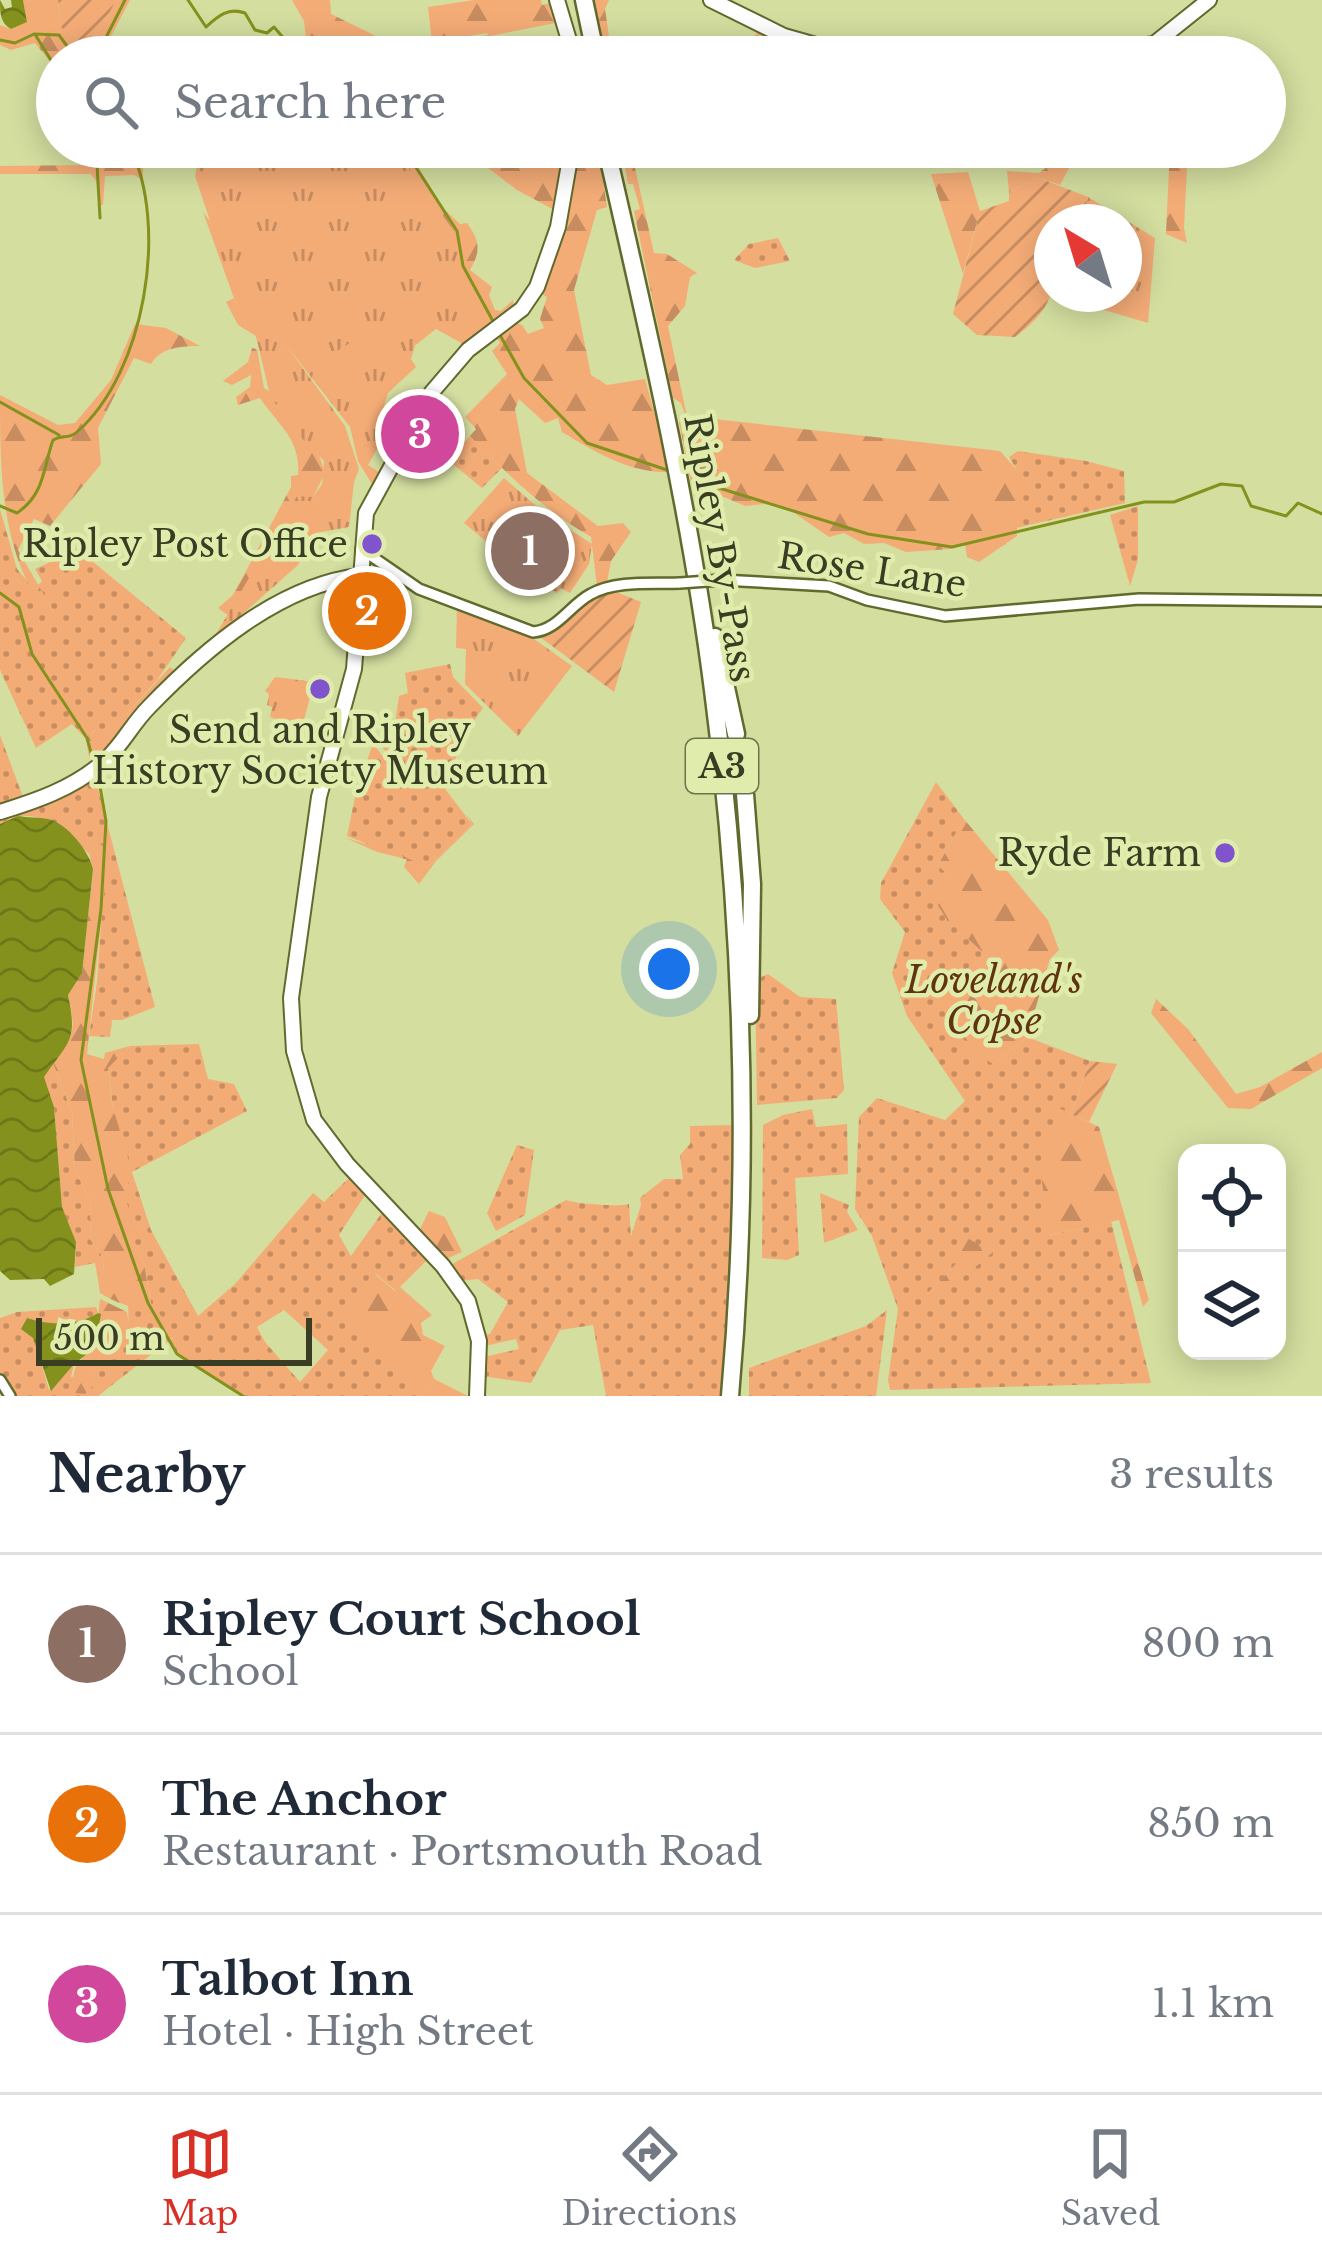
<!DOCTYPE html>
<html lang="en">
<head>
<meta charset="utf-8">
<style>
	body { margin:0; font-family:"Libre Baskerville",serif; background:#f2f2f3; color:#1f2937 }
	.controls { position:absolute; right:36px; bottom:36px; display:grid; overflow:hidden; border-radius:24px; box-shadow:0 6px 30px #0003 }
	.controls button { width:108px; height:108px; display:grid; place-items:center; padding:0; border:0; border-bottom:3px solid #e0e1e3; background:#fff; color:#1f2937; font:60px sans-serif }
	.compass { position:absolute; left:1034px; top:204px; width:108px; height:108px; border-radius:50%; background:#fff; box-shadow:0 6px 30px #0003; rotate:322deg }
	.scale { position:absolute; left:36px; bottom:30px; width:276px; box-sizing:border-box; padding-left:12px; border:6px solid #393d23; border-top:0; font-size:33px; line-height:42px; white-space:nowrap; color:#393d23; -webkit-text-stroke:9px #e0ecab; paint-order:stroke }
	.you { position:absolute; left:669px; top:969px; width:42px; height:42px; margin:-30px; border:9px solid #fff; border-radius:50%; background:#1a73e8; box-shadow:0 0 0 18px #1a73e833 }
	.badge { display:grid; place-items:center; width:78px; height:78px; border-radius:50%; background:#d93025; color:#fff; font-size:39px; font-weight:700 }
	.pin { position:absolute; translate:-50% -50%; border:6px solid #fff; box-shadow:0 3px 12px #0006 }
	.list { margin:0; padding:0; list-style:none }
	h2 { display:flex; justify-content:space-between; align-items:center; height:156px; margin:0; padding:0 48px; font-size:51px }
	h2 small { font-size:39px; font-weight:400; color:#747a83 }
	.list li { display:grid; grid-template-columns:78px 1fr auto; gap:36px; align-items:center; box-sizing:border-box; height:180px; padding:0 48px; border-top:3px solid #e0e1e3 }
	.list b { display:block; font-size:45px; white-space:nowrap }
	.list p { margin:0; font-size:39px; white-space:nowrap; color:#747a83 }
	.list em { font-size:39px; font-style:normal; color:#747a83 }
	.icon { flex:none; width:66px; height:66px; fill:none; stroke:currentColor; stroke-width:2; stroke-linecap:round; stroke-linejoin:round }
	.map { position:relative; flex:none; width:1322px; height:1396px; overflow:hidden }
	.search { position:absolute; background:#fff; box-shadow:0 6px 30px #0003; left:36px; right:36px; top:36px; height:132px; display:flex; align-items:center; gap:30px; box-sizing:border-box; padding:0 42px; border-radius:66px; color:#747a83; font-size:45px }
	.sheet { height:696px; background:#fff }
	nav { display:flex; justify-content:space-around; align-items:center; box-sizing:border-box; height:168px; border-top:3px solid #e0e1e3; background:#fff; font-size:33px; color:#747a83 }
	nav a { display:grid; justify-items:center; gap:6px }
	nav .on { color:#d93025 }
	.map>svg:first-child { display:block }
	.grass { fill:url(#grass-dots); fill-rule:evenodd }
	.forest { fill:url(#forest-firs) }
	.park { fill:url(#park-tufts) }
	.garden { fill:url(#garden-furrows) }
	.pitch { fill:#f4ac77 }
	.water { fill:url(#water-waves) }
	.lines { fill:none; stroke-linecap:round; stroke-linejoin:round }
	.stream { stroke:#84911d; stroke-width:3 }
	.minor-casing { stroke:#616a2d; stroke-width:14 }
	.major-casing { stroke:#616a2d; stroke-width:18 }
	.highway-casing { stroke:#616a2d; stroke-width:21 }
	.minor { stroke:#fff; stroke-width:9 }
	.major { stroke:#fff; stroke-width:14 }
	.highway { stroke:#fff; stroke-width:16 }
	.minor-bridge-casing { stroke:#616a2d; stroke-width:14; stroke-linecap:butt }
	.minor-bridge { stroke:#fff; stroke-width:9 }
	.poi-dot { fill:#7f54cd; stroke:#e0ecab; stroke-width:4.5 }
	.labels { text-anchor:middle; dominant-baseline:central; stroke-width:9; stroke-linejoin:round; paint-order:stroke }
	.shield { fill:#e0ecab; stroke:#6b724c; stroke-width:3 }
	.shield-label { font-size:33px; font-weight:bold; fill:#393d23 }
	.poi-label { font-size:36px; fill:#393d23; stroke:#e0ecab; text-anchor:end }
	.street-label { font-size:36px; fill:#393d23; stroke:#e0ecab }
	.park-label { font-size:36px; font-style:italic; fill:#5f340f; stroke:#e0ecab }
</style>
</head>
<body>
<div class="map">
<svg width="1322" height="1396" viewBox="0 0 1322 1396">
	<defs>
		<pattern id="grass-dots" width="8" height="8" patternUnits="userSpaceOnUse" patternTransform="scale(3)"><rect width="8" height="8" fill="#f4ac77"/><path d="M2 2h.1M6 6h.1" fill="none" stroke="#c78d61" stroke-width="1.8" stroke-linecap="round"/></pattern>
		<pattern id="forest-firs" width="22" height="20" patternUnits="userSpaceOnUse" patternTransform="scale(3)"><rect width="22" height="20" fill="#f4ac77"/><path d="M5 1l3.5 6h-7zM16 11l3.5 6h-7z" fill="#c78d61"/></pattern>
		<pattern id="park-tufts" width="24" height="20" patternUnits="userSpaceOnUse" patternTransform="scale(3)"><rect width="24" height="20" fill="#f4ac77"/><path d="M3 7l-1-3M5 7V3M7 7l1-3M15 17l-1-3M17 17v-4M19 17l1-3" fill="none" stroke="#c78d61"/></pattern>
		<pattern id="garden-furrows" width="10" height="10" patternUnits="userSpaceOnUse" patternTransform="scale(3)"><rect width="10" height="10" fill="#f4ac77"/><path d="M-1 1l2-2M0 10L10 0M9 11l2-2" fill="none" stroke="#c78d61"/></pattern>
		<pattern id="water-waves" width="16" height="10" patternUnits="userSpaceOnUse" patternTransform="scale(3)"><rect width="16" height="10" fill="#84911d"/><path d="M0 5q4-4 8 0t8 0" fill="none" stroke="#6d7819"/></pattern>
	</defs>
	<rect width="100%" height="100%" fill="#d3de9f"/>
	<path class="grass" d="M 778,238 L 790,261 L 755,268 L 734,260 L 749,244 Z
		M 470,436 L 502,468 L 482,488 L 448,460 Z
		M 1018,451 L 1086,461 L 1124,471 L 1125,503 L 1016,528 L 1017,470 L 1009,457 Z
		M 1138,506 L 1138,560 L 1130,586 L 1110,515 Z
		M 0,509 L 17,569 L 54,612 L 38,585 L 42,581 L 35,569 L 63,556 L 68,560 L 76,548 L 186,638 L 158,679 L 106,737 L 96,729 L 86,739 L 72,724 L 36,748 L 0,670 Z
		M 450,664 L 453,677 L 483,708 L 463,737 L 445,789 L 472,824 L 427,868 L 347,836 L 355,797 L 373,743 L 387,762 L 417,745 L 394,730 L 399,696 L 408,693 L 405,673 Z
		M 0,735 L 23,797 L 0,805 Z
		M 94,773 L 155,1007 L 122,1020 L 112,1020 L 110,1037 L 89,1036 L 97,982 L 106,851 L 101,845 L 89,854 C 64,829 37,802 0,824 L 0,816 Z
		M 936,782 L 964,819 L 938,865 L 950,877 L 986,955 L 934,994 L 993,1064 L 1027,1037 L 1090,1061 L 1071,1114 L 1060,1109 L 1050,1235 L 1111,1221 L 1151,1383 L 890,1390 L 888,1380 L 898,1309 L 872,1236 L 855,1209 L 859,1117 L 877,1098 L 945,1120 L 965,1101 L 907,1016 L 892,973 L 905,932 L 880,899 L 881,883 ZM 992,1252 L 962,1278 L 927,1294 L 955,1265 Z
		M 768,974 L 800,997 L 836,999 L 844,1090 L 837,1098 L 757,1105 L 755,980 Z
		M 199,1044 L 208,1079 L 234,1084 L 247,1111 L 132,1172 L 151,1230 L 198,1316 L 235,1284 L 313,1193 L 324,1202 L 352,1175 L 367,1192 L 339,1235 L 351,1256 L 384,1210 L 429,1258 L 396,1291 L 375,1273 L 425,1389 L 420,1396 L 242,1396 L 177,1354 L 170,1341 L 175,1336 L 98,1396 L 14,1396 L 0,1372 L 0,1318 L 17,1312 L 96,1307 L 98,1313 C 78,1326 49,1326 28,1319 L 49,1390 L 74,1364 L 71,1377 L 94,1373 L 129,1336 L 128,1303 L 144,1310 L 151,1303 L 144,1264 L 130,1234 L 141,1236 L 123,1197 L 108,1067 L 130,1046 ZM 284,1310 L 328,1350 L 300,1382 L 265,1342 L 257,1327 Z
		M 53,1063 L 72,1112 L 75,1169 L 91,1204 L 90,1239 L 101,1254 L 104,1269 L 98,1280 L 95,1263 L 75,1267 L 76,1242 L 62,1208 L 54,1107 L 43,1077 Z
		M 812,1109 L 816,1127 L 847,1124 L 848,1174 L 795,1178 L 799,1255 L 787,1260 L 762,1258 L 763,1125 L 783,1115 Z
		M 735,1125 L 722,1396 L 606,1396 L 593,1325 L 560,1330 L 531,1383 L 482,1376 L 484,1357 L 519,1349 L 516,1339 L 485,1346 L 484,1335 L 490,1334 L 508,1302 L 478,1279 L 459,1281 L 449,1266 L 566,1200 C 578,1204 616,1207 629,1204 L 631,1236 L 641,1205 L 640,1198 L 664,1179 L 683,1179 L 680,1155 L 690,1144 L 690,1126 Z
		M 517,1145 L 534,1150 L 525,1215 L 496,1231 L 487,1213 Z
		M 820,1193 L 849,1205 L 847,1212 L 858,1230 L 824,1243 Z
		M 887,1310 L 876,1396 L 749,1396 L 749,1368 L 866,1326 Z"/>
	<path class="forest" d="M 23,0 L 58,0 L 61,27 L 106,20 L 116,0 L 130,0 L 100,57 L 57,57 L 57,81 L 49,60 L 35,43 L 11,50 L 0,45 L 0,25 L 11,29 L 27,22 Z
		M 292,0 L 330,0 L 331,14 L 380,38 L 397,54 L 488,35 L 487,33 L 432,42 L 428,7 L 474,0 L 541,0 L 542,5 L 551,3 L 560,22 L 490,36 L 485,55 L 228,57 L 237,45 L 308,55 L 304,21 Z
		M 589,0 L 609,0 L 605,9 L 612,57 L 601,57 Z
		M 763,26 L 784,36 L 778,57 L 735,57 Z
		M 94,147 L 124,147 L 117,165 L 129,160 L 129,147 L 133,147 L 143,167 L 143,180 L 134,175 L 105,176 L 103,205 L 99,205 L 97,182 L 91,174 L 0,174 L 0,166 L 91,165 Z
		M 291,147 L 423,147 L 416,164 L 444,209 L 460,224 L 467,223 C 480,241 481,251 470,270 L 492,287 L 489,295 L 495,310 L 501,311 L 513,300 L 513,308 L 465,345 L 436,329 L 417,344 L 398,350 L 286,344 L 283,347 L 325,473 L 313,497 L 280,527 L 229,616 L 218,608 L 233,595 L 291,487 L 291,476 L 298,475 C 301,439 278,425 260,398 L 238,405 L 236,397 L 250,387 L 251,375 L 232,385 L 223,381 L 248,362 L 252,348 L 257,349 L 264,388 L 269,391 L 256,336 L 238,325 L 226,302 L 234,298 L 236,304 L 271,330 L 262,322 Z
		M 461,147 L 569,147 L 558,212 L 517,190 Z
		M 580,147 L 598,147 L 607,207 L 597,210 L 574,290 L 591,375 L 607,385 L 645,379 L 671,472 C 631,474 595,452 562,432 L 558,418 L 545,423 L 519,399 L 515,409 L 527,473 L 598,526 L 623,523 L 631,532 L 611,561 L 607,582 L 597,586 L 591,537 C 545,511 506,473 470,436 L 476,429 L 465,417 L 507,374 L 492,351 L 500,343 L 494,334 L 512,321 L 522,325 L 528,334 L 544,328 L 540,319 L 547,297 L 538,292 L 566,223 Z
		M 621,147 L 648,147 L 633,159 L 654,253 L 667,254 L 697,273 L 690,277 L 685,306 L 668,326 L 687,417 L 696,422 L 705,418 L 1000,451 L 1017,470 L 1017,536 L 979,562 L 967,557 L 965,543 L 951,549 L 906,552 L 884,543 L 864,544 L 844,533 L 829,537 L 790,510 L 764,504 L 745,506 L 691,483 L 679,422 L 686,417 L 681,403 L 673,398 L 634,211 L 640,209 L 633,184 L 628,184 Z
		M 1073,147 L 1105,147 L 1098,163 L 1095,152 L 1076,155 L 1060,185 L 1039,178 L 1009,192 L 1007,171 L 1039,173 Z
		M 1170,147 L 1188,147 L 1184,228 L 1187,243 L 1166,234 Z
		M 968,172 L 980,211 L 963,274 L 931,174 Z
		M 135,324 L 166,328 L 200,346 C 182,346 161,347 151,364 L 134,358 L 98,428 L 101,464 L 50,526 L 34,519 L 18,550 L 55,614 C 42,609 38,599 30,587 C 0,531 0,460 0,395 L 58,425 L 75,423 L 111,380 Z
		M 202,652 L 96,761 L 89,757 L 86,739 L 96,729 L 106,736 L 170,667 L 174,670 L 187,657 Z
		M 394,730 L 415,738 L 417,745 L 392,759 L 378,742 Z
		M 467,815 L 474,824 L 436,861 L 419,884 L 404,867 L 407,859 L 377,852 L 346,838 L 399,854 L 427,868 L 472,824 Z
		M 964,819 L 1048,920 L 1059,950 L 1050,959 L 1027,1037 L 993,1064 L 977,1054 L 934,993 L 986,955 L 947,920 L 933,897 L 950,877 L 938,865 Z
		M 101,844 L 106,851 L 106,874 L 87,1054 L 104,1059 L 105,1053 L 130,1046 L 108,1068 L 112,1104 L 132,1172 L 124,1197 L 142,1238 L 131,1235 L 144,1264 L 151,1303 L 174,1332 L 162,1331 C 136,1300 128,1311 100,1293 L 98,1280 L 104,1269 L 101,1254 L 90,1239 L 91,1204 L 75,1169 L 72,1112 L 53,1063 C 75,1034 76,1031 68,995 L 82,972 L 93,869 L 89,854 Z
		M 1156,999 L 1188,1029 L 1236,1094 L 1260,1087 L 1322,1052 L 1322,1068 L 1251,1109 L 1228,1108 L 1151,1013 Z
		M 1059,1108 L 1099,1127 L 1149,1300 L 1143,1307 L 1119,1220 L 1049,1235 L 1040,1167 Z
		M 429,1211 L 445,1217 L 462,1252 L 444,1260 L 418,1233 Z
		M 967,1238 L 993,1252 L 962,1278 L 923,1298 L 955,1265 Z
		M 374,1273 L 395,1291 L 400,1287 L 432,1315 L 421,1323 L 423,1335 L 445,1346 L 431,1371 L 434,1379 L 468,1396 L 420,1396 L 425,1389 L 343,1308 Z
		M 100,1299 L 127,1312 L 131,1336 L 94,1373 L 95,1384 L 85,1394 L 75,1393 C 70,1369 76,1362 95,1348 Z"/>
	<path class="park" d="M 202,147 L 412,147 L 408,158 L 411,173 L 454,231 L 461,267 L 492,323 L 463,343 L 436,327 L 416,343 L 411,359 L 416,367 L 388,393 L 384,406 L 398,422 L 387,431 L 368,465 L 382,474 L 373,486 L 358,461 L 350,427 L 286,345 L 345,426 L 359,469 L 354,482 L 349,527 L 321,532 L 297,566 L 212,641 L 297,496 L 313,497 L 322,484 L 324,461 L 297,433 L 273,400 L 254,329 L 236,304 L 203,212 L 210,221 L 195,176 Z
		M 1088,197 L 1155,238 L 1148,323 L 1054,295 L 1124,294 L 1124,222 L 1082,222 Z
		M 504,478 L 543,512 L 592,544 L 589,564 L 570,593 L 561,588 L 557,593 L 528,576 L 464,523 Z
		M 457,608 L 527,634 L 572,666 L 518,736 L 465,684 L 466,649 L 456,648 Z
		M 275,677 L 314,682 L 298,743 L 273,736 L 276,719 L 270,717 L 272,707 L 267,705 L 269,694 L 265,691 Z"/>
	<path class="garden" d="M 58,0 L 116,0 L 106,20 L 79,43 L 61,27 Z
		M 1039,178 L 1088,197 L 1082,222 L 1052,222 C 1052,278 1065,301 1015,337 L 977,335 L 953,314 L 980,211 L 1009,201 L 1009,192 Z
		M 614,591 L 641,602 L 614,692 L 540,637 L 591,597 Z
		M 1090,1061 L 1117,1064 L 1089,1122 L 1071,1114 Z"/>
	<path class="pitch" d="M 356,339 L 373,368 L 328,396 L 310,368 Z"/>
	<path class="water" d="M 0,0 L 5,9 L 12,7 L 11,0 L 23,0 L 27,22 L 11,29 C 0,23 0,12 0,0 Z
		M 18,816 C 28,818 39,817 48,819 C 67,823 89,851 93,869 L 82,973 L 68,995 C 78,1041 69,1041 44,1077 L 54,1107 L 62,1207 L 76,1242 L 74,1274 L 50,1286 L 44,1279 L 10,1280 L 0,1271 L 0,824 Z
		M 98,1313 L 101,1314 L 95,1348 L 74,1364 L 51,1391 L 33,1338 L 21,1329 L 27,1318 C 50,1326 77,1326 98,1313 Z"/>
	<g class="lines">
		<path class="stream" d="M 188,0 L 206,27 C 218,16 228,7 245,13 L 255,30 L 267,33 L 274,27 L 286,41 L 293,38 L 299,41 L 304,57
			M 36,36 L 57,70
			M 0,40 L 15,43 L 34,34 L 59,35 L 75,57
			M 96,57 L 125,0
			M 96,147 L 100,218
			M 418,147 L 410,158 L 457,231 L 463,266 L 494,323
			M 500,335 L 524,378 L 587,443 L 667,470
			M 0,402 L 59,435
			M 693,480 L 868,534 L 952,547 L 1144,502 L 1174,502 L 1221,484 L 1242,486 L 1251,506 L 1286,516 L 1298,503 L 1322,514
			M 0,506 L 17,513 C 45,494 43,468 53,440 C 63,434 68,440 77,432 C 145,373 169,226 130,147
			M 0,593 L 19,607 L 32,654 L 87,738 L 93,760
			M 98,775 L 106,821 L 101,909 L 81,1060 L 108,1189 L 148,1303 L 177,1354 L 243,1396"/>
		<defs>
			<path id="minor" d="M 361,549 L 419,589 L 533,632 C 558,630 570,605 591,594 C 616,580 652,584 680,583
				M 722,580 L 829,586 L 867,600 L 945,616 L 1139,599 L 1322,601
				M 0,1380 L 10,1396"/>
			<path id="major" d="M 557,0 L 574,57
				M 711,0 L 784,36 L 858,57
				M 1070,57 L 1154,44 L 1209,0
				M 0,812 C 36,801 71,789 101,764 C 120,749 131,725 149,707 C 204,650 279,585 360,576
				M 477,1396 L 479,1341 L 468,1301 L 443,1266 L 347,1164 L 314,1120 L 294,1051 L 291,998 L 319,797 L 354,669 L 366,513 L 432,392 L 468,350 L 522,309 L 537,287 L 558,227 L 572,147"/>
			<path id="highway" d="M 584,0 L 596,57
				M 606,147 C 647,326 690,508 713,690 C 743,924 751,1161 730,1396
				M 715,637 L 736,734
				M 745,794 L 752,884 L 750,1015"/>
		</defs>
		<use href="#minor" class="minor-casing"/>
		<use href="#major" class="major-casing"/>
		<use href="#highway" class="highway-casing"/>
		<use href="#minor" class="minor"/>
		<use href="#major" class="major"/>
		<use href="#highway" class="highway"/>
		<defs>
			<path id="minor-bridge" d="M 680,583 L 722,580"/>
		</defs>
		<use href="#minor-bridge" class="minor-bridge-casing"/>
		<use href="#minor-bridge" class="minor-bridge"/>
	</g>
	<g class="poi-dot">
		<circle cx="372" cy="544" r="12"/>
		<circle cx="320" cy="689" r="12"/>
		<circle cx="1225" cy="853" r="12"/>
	</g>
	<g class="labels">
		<rect class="shield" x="686" y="739" width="72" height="54" rx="9"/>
		<g class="shield-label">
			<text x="722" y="766">A3</text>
		</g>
		<g class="poi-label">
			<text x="348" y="544">Ripley Post Office</text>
			<text x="320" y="730" text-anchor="middle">Send and Ripley<tspan x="320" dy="41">History Society Museum</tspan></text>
			<text x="1201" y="853">Ryde Farm</text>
		</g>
		<g class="street-label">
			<text transform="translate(720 548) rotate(80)">Ripley By-Pass</text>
			<text transform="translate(872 570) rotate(9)">Rose Lane</text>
		</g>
		<g class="park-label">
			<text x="994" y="980">Loveland's<tspan x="994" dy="41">Copse</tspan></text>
		</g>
	</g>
</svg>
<div class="controls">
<button><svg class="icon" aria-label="locate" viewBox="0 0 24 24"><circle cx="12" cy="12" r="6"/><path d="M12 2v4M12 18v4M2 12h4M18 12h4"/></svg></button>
<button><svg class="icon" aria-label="layers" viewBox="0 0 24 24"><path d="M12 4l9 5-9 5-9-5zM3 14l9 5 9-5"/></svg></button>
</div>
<svg class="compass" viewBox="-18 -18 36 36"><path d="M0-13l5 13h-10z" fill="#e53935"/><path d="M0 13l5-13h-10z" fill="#747a83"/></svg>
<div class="scale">500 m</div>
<div class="you"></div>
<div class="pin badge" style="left:530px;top:551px;background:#8d6e63">1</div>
<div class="pin badge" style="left:367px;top:611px;background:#e8710a">2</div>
<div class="pin badge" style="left:420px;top:434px;background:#d1479c">3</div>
<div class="search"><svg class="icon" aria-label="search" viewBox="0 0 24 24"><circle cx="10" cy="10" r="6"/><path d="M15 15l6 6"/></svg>Search here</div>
</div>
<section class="sheet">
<h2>Nearby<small>3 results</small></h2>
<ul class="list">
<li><span class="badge" style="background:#8d6e63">1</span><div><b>Ripley Court School</b><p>School</p></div><em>800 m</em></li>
<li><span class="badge" style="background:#e8710a">2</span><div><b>The Anchor</b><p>Restaurant · Portsmouth Road</p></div><em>850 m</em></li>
<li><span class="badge" style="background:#d1479c">3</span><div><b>Talbot Inn</b><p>Hotel · High Street</p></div><em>1.1 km</em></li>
</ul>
</section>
<nav>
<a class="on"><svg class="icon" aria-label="map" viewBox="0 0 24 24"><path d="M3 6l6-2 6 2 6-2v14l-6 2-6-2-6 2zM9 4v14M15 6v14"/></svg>Map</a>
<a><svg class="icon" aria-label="directions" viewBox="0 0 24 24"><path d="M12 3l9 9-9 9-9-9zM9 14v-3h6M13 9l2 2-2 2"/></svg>Directions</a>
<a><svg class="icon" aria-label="saved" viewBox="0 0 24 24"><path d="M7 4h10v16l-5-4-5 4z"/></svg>Saved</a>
</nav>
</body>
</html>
